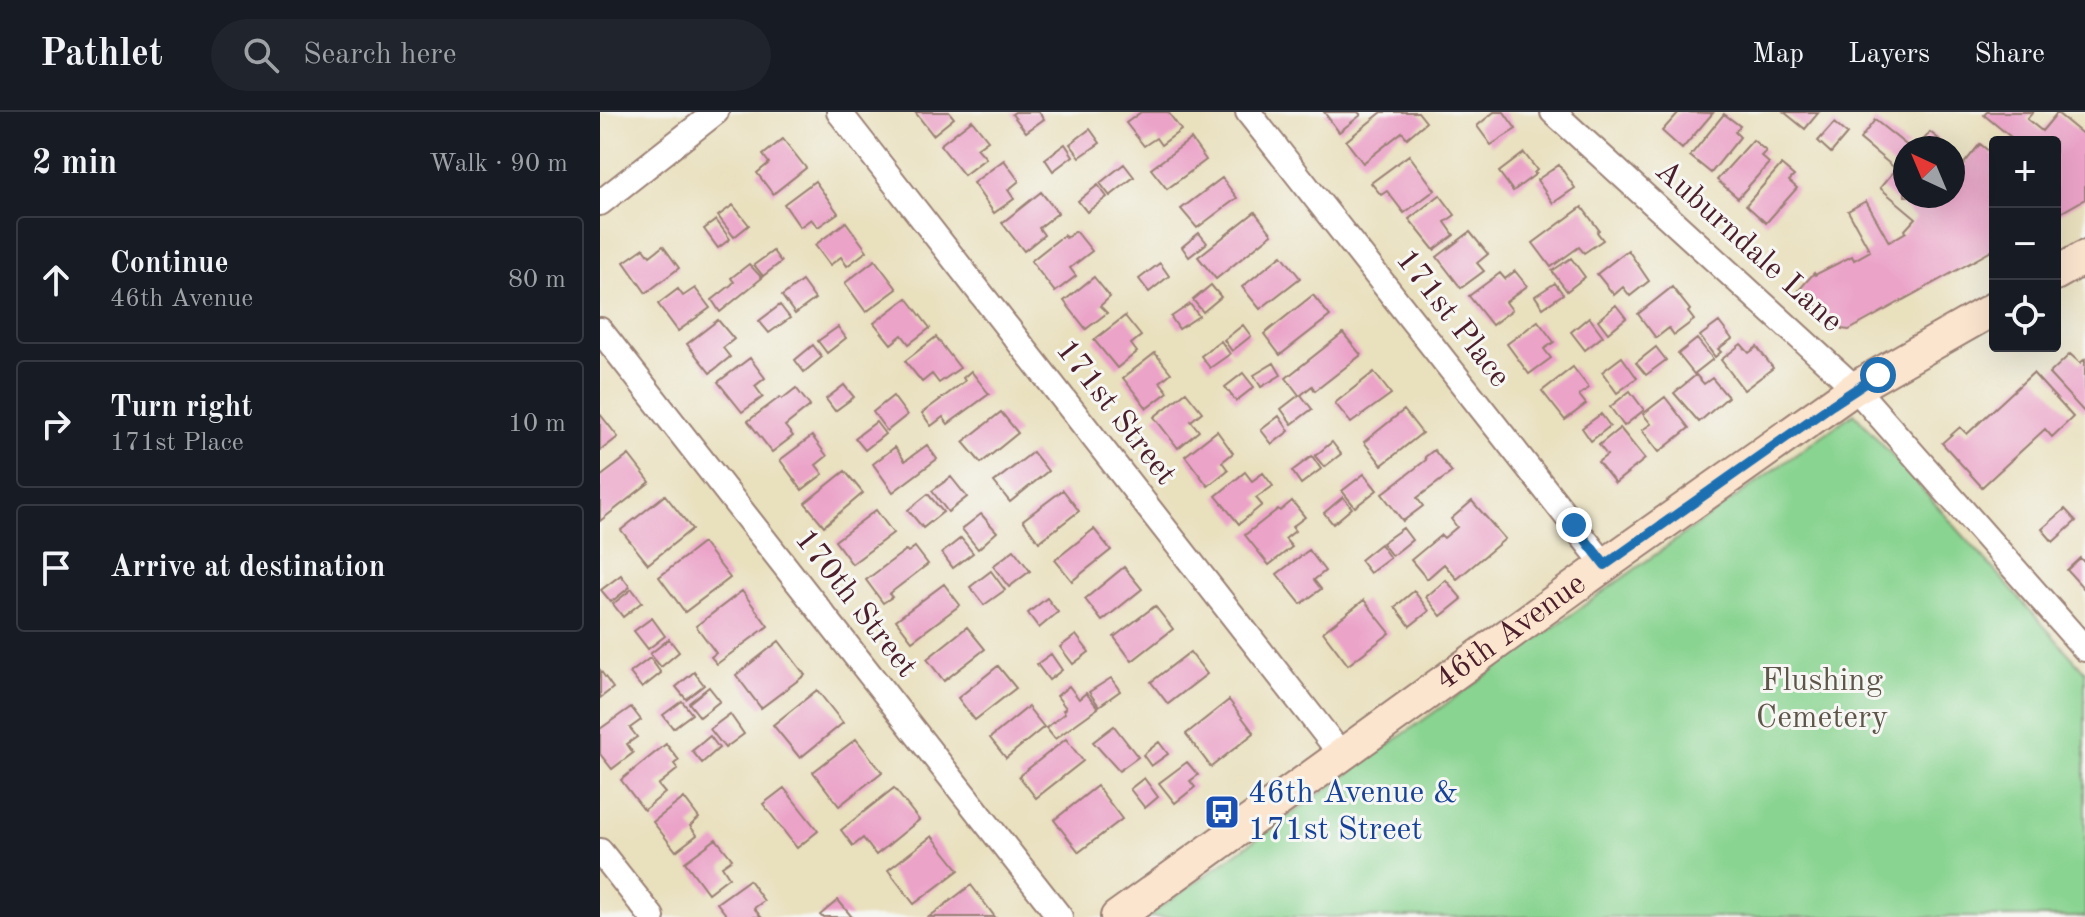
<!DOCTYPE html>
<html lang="en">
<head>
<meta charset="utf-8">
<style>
	body { margin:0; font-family:"Old Standard TT",serif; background:#20242c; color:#f1f3f6 }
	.controls { position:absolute; right:24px; top:24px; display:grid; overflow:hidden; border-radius:8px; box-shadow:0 8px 32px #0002 }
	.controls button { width:72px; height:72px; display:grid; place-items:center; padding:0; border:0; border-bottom:2px solid #363941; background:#171b24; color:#f1f3f6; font:40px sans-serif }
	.compass { position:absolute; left:1293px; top:24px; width:72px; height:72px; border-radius:50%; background:#171b24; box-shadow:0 8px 32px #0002; rotate:316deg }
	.stop { position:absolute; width:24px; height:24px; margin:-18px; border:6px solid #1f6fb2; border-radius:50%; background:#fff }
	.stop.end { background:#1f6fb2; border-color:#fff; box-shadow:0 2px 8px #0008 }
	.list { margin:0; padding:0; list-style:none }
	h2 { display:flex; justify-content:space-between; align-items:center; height:104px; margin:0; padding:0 32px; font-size:34px }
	h2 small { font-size:26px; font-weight:400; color:#9ea1a6 }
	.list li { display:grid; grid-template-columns:52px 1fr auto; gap:24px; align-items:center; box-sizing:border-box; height:128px; margin:0 16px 16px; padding:0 16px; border:2px solid #363941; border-radius:8px }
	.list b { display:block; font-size:30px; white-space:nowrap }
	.list p { margin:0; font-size:26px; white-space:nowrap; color:#9ea1a6 }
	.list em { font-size:26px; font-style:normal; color:#9ea1a6 }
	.icon { flex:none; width:44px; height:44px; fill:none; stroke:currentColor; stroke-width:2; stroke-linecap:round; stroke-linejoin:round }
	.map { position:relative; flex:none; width:1485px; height:805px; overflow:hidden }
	header { display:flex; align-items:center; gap:48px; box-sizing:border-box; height:112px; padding:0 40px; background:#171b24; border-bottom:2px solid #363941 }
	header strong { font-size:38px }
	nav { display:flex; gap:44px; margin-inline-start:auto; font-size:28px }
	.search { width:560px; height:72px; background:#20242c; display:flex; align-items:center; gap:20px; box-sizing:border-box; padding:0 28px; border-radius:44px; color:#9ea1a6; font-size:30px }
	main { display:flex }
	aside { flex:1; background:#171b24 }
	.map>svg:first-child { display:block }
	.green { fill:#89d491; stroke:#6a7a5e; stroke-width:2 }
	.building { fill:#eba3c8 }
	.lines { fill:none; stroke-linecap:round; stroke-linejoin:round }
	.street-casing { stroke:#9a8074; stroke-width:28 }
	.secondary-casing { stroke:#9a8074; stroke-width:36 }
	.street { stroke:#fff; stroke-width:24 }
	.secondary { stroke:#fce5cf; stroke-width:32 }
	.route { stroke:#1f6fb2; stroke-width:10 }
	.labels { text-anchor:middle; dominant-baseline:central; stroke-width:6; stroke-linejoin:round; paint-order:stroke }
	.street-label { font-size:32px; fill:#4a1f2b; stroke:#f6f6f2 }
	.park-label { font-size:32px; fill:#5d554a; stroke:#f6f6f2 }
	.transit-label { font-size:32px; fill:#164399; stroke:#f6f6f2; text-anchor:start }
</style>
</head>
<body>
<header>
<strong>Pathlet</strong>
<div class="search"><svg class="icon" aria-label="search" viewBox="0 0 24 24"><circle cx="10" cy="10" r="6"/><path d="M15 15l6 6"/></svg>Search here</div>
<nav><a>Map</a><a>Layers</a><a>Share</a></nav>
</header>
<main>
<aside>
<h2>2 min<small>Walk · 90 m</small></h2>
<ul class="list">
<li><svg class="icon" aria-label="ahead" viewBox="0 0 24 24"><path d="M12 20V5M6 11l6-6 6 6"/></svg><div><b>Continue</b><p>46th Avenue</p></div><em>80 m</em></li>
<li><svg class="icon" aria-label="right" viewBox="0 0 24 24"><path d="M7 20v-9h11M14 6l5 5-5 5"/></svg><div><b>Turn right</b><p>171st Place</p></div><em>10 m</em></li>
<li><svg class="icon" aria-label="arrive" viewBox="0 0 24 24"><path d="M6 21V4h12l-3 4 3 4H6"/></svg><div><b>Arrive at destination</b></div></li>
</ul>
</aside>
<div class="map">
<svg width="1485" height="805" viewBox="0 0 1485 805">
	<rect width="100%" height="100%" fill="#f6f6f2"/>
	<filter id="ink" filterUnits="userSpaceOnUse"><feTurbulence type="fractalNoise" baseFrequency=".0125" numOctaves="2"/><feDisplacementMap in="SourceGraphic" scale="16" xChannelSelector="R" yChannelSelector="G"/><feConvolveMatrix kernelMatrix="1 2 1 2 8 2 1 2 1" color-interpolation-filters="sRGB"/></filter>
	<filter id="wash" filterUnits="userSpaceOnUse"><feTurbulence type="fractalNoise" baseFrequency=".006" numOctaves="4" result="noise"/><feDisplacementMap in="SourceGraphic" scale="32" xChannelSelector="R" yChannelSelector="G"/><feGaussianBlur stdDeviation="1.8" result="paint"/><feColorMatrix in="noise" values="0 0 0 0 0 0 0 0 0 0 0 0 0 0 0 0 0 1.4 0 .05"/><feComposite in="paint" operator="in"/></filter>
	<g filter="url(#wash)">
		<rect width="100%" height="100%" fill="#e9e0be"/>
		<path class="green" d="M 1254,301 L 1485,560 L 1485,805 L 547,805 Z"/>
		<g id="blocks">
			<path class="building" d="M 315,0 L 349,0 L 354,6 L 333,23 Z
				M 415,0 L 439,0 L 444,7 L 426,20 L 412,2 Z
				M 541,0 L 568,0 L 581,18 L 561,33 L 556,26 L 544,34 L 526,11 Z
				M 724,0 L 758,0 L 761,3 L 739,20 Z
				M 782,0 L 818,0 L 826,10 L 807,26 L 802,20 L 763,51 L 746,29 Z
				M 894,0 L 904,0 L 916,17 L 891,33 L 877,14 Z
				M 1079,0 L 1113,1 L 1082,37 L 1062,19 Z
				M 1184,0 L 1219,0 L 1205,17 Z
				M 1387,0 L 1433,0 L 1427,7 L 1442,19 L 1457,1 L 1485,24 L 1485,87 L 1455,104 L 1455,30 L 1417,30 L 1384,3 Z
				M 1124,2 L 1140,14 L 1135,20 L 1140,25 L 1111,61 L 1090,44 Z
				M 372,8 L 388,28 L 377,36 L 386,46 L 364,63 L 340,33 Z
				M 1275,8 L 1310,36 L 1305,36 L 1305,84 L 1353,84 L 1353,65 L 1380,32 L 1395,44 L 1395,137 L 1249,218 L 1242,217 L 1199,178 L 1214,161 L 1215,163 L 1252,144 L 1254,148 L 1270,139 L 1248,99 L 1266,89 L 1289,130 L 1306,120 L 1305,118 L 1316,106 L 1280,76 L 1296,57 L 1260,27 Z
				M 1234,11 L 1247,22 L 1231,41 L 1218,29 Z
				M 490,17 L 500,31 L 480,45 L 470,32 Z
				M 1330,20 L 1340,28 L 1333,36 L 1317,36 Z
				M 183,27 L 206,56 L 173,82 L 157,61 L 169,51 L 163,43 Z
				M 591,27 L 606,48 L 567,77 L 551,57 Z
				M 1153,28 L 1166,39 L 1161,44 L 1169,51 L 1138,86 L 1117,68 Z
				M 465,32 L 473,44 L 453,59 L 445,47 Z
				M 924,41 L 937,58 L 934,61 L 936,62 L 913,79 L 899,60 Z
				M 809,43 L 835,78 L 804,101 L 787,79 L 781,83 L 771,71 Z
				M 404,48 L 419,69 L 408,78 L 414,87 L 394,101 L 373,71 Z
				M 524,52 L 534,65 L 510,84 L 500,71 Z
				M 959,53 L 975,76 L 953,91 L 937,68 Z
				M 1181,53 L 1194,64 L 1189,69 L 1197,76 L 1166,111 L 1146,93 Z
				M 622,66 L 637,86 L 597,116 L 581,97 Z
				M 215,69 L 238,101 L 218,115 L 211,107 L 200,115 L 184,92 Z
				M 498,73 L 507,85 L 487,100 L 478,89 Z
				M 441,80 L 458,101 L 439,116 L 444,123 L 424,139 L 402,111 Z
				M 840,83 L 855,103 L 845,110 L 854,123 L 834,138 L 809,107 Z
				M 133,93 L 149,113 L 134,125 L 118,104 Z
				M 982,95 L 999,118 L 997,120 L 1003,128 L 984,141 L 979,135 L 951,155 L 933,131 Z
				M 655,100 L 672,122 L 616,167 L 598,145 Z
				M 116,108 L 130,127 L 118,136 L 104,117 Z
				M 246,110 L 267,139 L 247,154 L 241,145 L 230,153 L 215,133 Z
				M 476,119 L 492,139 L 470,156 L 476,164 L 455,180 L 431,149 L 464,123 L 466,126 Z
				M 870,120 L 888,142 L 877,151 L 884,159 L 861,176 L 837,145 Z
				M 599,121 L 607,131 L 589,145 L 582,135 Z
				M 63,134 L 79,156 L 46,181 L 24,150 L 44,136 L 50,144 Z
				M 1028,138 L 1049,169 L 1030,184 L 1023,175 L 1014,183 L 997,162 Z
				M 173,139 L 181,150 L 163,164 L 154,153 Z
				M 682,143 L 700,166 L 660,197 L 642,175 Z
				M 971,146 L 985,165 L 967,179 L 952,159 Z
				M 275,148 L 297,177 L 266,200 L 245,171 Z
				M 560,151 L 569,164 L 549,180 L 539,167 Z
				M 149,152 L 162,166 L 120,200 L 112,188 L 131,173 L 134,170 L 131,166 Z
				M 915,159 L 927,174 L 906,190 L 912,198 L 892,213 L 869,184 L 900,161 L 905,167 Z
				M 494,165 L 510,185 L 500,194 L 507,201 L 486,217 L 464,189 Z
				M 202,169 L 215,187 L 195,202 L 182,184 Z
				M 955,171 L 963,182 L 943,196 L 935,184 Z
				M 611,173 L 621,185 L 603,200 L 593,188 Z
				M 1072,175 L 1090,198 L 1088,200 L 1094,208 L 1074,223 L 1069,216 L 1056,226 L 1038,202 Z
				M 95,176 L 110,196 L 78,219 L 58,192 L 78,177 L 83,184 Z
				M 713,183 L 730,204 L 680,243 L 664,222 Z
				M 307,186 L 330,216 L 309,232 L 302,223 L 291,232 L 274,211 Z
				M 590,192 L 599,204 L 579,217 L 571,205 Z
				M 180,193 L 190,206 L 169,221 L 159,209 Z
				M 1016,193 L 1026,206 L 1008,221 L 998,208 Z
				M 525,204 L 541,224 L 531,232 L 537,240 L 517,256 L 494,228 Z
				M 989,205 L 1003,224 L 985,238 L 971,220 Z
				M 118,208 L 134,227 L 123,236 L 130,245 L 110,261 L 87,232 Z
				M 938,209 L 954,230 L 944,237 L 951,246 L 929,262 L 907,232 Z
				M 1119,210 L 1132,227 L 1118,237 L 1121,240 L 1115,245 L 1100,224 Z
				M 643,213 L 651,224 L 632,239 L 624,228 Z
				M 238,215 L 246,226 L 227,241 L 218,229 Z
				M 743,221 L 761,243 L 715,279 L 712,274 L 701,283 L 712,297 L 692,312 L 681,297 L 699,283 L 686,266 Z
				M 336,225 L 360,256 L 339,271 L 332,262 L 322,270 L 305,249 Z
				M 1097,227 L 1113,247 L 1094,262 L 1078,242 Z
				M 621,229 L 630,242 L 610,256 L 601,244 Z
				M 1141,232 L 1149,241 L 1157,235 L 1173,256 L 1144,278 L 1121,248 Z
				M 213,233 L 222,245 L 204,260 L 195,248 Z
				M 1056,235 L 1066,248 L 1046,263 L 1036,251 Z
				M 555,241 L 571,261 L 560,270 L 568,280 L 547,296 L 523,266 Z
				M 1470,242 L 1480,251 L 1485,247 L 1485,301 L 1449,262 Z
				M 1022,245 L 1037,266 L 1017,281 L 1002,260 Z
				M 150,246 L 165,266 L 155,274 L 163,285 L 142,300 L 118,270 Z
				M 674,251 L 681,263 L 661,275 L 654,263 Z
				M 973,255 L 989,276 L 979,283 L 986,292 L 965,308 L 942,279 Z
				M 371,259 L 389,282 L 348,312 L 343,305 L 331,314 L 322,301 L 365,269 L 363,266 Z
				M 774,260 L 791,282 L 751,311 L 735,291 Z
				M 643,261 L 654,275 L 636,289 L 625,275 Z
				M 1433,261 L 1473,305 L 1452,325 L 1445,317 L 1382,375 L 1342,331 L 1360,315 L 1367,322 Z
				M 1096,263 L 1104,272 L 1112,266 L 1128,285 L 1099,310 L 1074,281 Z
				M 244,273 L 254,285 L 235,299 L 226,287 Z
				M 196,276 L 210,294 L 185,314 L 193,324 L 172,340 L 148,309 L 180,285 L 182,287 Z
				M 1030,279 L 1044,298 L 1024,314 L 1010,295 Z
				M 586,280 L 602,300 L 591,309 L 599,319 L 578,336 L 554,305 Z
				M 293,284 L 307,303 L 287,319 L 273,300 Z
				M 1065,285 L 1089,316 L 1059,340 L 1042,318 L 1051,312 L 1043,302 Z
				M 804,298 L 822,321 L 782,353 L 764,330 Z
				M 401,300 L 418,321 L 381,351 L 363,330 Z
				M 0,302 L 18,325 L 0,339 Z
				M 1001,302 L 1010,314 L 991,329 L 982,316 Z
				M 679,304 L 689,319 L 672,332 L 661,318 Z
				M 276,310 L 285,322 L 265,338 L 255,326 Z
				M 1020,316 L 1045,347 L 1015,371 L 998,350 L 1007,343 L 999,333 Z
				M 617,319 L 633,341 L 622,350 L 628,358 L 608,374 L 585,344 Z
				M 212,324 L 227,344 L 216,353 L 223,362 L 202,378 L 180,348 Z
				M 732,330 L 741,342 L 724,355 L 715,344 Z
				M 327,333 L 337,347 L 293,380 L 273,352 L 295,335 L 305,349 Z
				M 834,338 L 852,360 L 817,386 L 823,394 L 803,409 L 782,382 L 826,348 L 825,345 Z
				M 433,340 L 448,359 L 410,390 L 394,370 Z
				M 29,343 L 50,370 L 0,409 L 0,365 Z
				M 712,344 L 721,357 L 701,372 L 692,359 Z
				M 245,359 L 263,381 L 224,414 L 205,391 Z
				M 645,360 L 652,369 L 663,361 L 673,374 L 656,386 L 662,393 L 639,412 L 616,384 Z
				M 764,362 L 777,378 L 755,395 L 742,379 Z
				M 351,365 L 367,385 L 348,400 L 332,379 Z
				M 463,378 L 479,399 L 439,430 L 423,408 Z
				M 328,382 L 343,400 L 323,416 L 308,398 Z
				M 65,383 L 92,417 L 48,452 L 21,418 Z
				M 743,385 L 752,396 L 733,412 L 724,401 Z
				M 692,389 L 705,405 L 692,415 L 695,419 L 685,427 L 692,435 L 669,453 L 645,423 L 678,397 L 680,399 Z
				M 872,389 L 905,427 L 857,467 L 844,452 L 827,467 L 811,448 L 841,423 L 844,426 L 857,415 L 851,407 Z
				M 1465,397 L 1476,409 L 1453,430 L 1442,417 Z
				M 276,398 L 293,421 L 252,452 L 235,429 Z
				M 381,402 L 397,420 L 378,437 L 362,417 Z
				M 803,416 L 812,428 L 792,444 L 782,431 Z
				M 494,417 L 511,438 L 472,469 L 455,448 Z
				M 361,426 L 373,441 L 353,456 L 342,441 Z
				M 103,431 L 130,466 L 85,500 L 59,465 Z
				M 780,432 L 790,446 L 770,461 L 760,448 Z
				M 315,435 L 328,452 L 289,482 L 292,485 L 283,491 L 266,468 L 306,438 L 308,440 Z
				M 414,438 L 430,459 L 409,475 L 393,454 Z
				M 709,438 L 725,459 L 714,468 L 721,477 L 701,492 L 677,462 Z
				M 1480,446 L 1485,451 L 1485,478 L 1467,458 Z
				M 524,455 L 542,477 L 502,509 L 485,487 Z
				M 391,459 L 405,478 L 384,493 L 370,475 Z
				M 21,463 L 30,475 L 11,490 L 1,478 Z
				M 846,468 L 862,487 L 841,504 L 826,485 Z
				M 344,472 L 360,493 L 312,529 L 296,508 Z
				M 32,477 L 42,490 L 23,505 L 13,492 Z
				M 142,479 L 168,514 L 117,552 L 111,545 L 116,541 L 96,514 Z
				M 814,479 L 829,499 L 810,514 L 795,495 Z
				M 447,486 L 458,500 L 439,516 L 428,501 Z
				M 764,488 L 790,521 L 748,553 L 723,520 Z
				M 555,494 L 573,517 L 532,549 L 514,525 Z
				M 52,506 L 65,524 L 48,537 L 34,519 Z
				M 367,515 L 385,537 L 344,569 L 327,547 Z
				M 476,523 L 489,540 L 473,552 L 460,535 Z
				M 69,527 L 79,540 L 61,555 L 50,542 Z
				M 179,529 L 205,563 L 161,596 L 136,563 Z
				M 590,540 L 607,562 L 568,592 L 551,570 Z
				M 451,542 L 462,558 L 449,568 L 437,552 Z
				M 50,546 L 61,561 L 42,576 L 30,561 Z
				M 398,554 L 416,576 L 375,608 L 358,586 Z
				M 0,558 L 13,576 L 0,586 Z
				M 94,560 L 104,573 L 86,587 L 76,575 Z
				M 511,566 L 520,579 L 499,594 L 489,580 Z
				M 469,574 L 479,587 L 486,581 L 498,596 L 455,627 L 446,616 L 465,601 L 463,598 L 466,596 L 457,584 Z
				M 109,575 L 120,589 L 100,605 L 89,591 Z
				M 217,578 L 243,611 L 200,646 L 173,613 Z
				M 629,588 L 654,621 L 611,655 L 586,622 Z
				M 82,589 L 92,602 L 73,616 L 63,603 Z
				M 31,595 L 41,608 L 30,616 L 37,625 L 27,632 L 33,641 L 12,657 L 0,642 L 0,617 Z
				M 428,595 L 444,615 L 406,646 L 390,626 Z
				M 130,602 L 144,622 L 125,636 L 110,617 Z
				M 514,614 L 538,645 L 519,659 L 493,630 Z
				M 110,624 L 119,636 L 102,651 L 92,639 Z
				M 256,627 L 282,660 L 239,694 L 213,660 Z
				M 466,627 L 483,649 L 436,686 L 419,664 Z
				M 559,630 L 568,642 L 551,654 L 543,643 Z
				M 66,632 L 79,648 L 74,652 L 78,657 L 58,673 L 65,681 L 44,698 L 21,668 Z
				M 587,650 L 598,663 L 590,669 L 595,675 L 575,691 L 559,671 Z
				M 544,666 L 558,685 L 545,696 L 530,677 Z
				M 497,674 L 522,707 L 479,740 L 454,708 Z
				M 184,676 L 218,719 L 197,736 L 163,692 Z
				M 294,676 L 319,708 L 276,743 L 263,726 L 253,734 L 241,718 Z
				M 84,686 L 99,706 L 90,714 L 97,723 L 76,739 L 53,710 Z
				M 332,724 L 359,758 L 314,792 L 288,758 Z
				M 116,727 L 132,747 L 122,754 L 129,765 L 108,781 L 85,750 Z
				M 149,768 L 164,789 L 154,796 L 161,805 L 128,805 L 117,791 Z
				M 371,773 L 395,805 L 329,805 Z
				M 238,788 L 252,805 L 222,805 L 220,803 Z"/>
		</g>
	</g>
	<g filter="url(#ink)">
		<use href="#blocks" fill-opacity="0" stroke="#9a8074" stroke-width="2"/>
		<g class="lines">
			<defs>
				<path id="street" d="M 239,0 L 741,642
					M 648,0 L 1005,453
					M 953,0 L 1255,276 L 1485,537
					M 0,91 L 116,0
					M 0,218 L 460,805
					M 0,739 L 52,805"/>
				<g id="secondary">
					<path d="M 1455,162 L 1485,145"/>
					<path id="s1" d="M 517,805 L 1005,453 L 1255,276 L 1395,196"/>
				</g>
			</defs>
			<use href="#street" class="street-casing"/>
			<use href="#secondary" class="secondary-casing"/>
			<use href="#street" class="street"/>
			<use href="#secondary" class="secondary"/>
		</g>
	</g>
	<g class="lines" filter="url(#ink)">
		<path class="route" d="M 974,413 L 1005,453 L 1232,293 L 1278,263"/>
	</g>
	<defs>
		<symbol id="bus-square" viewBox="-11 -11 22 22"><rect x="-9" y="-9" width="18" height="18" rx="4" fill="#1a4fb4" stroke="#f6f6f2"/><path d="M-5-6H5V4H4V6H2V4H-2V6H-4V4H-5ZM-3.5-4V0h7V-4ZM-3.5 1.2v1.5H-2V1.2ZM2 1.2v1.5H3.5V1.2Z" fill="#fff"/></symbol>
	</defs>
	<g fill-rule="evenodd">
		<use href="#bus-square" x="602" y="680" width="40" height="40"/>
	</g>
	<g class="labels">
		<g class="street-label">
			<text transform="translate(1148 135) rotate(42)">Auburndale Lane</text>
			<text transform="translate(852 207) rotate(52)">171st Place</text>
			<text transform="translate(515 301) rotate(52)">171st Street</text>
			<text transform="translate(255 492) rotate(52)">170th Street</text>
			<text stroke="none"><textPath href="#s1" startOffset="486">46th Avenue</textPath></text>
		</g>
		<g class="park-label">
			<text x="1222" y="570">Flushing<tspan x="1222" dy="37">Cemetery</tspan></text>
		</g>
		<g class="transit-label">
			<text x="648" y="682">46th Avenue &amp;<tspan x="648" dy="37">171st Street</tspan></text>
		</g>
	</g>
</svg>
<div class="controls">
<button>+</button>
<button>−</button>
<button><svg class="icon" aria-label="locate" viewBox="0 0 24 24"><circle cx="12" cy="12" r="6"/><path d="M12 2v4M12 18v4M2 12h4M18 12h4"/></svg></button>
</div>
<svg class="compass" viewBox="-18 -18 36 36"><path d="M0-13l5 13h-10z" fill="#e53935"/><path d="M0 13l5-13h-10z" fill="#9ea1a6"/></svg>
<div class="stop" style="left:1278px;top:263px"></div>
<div class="stop end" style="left:974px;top:413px"></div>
</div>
</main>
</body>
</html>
